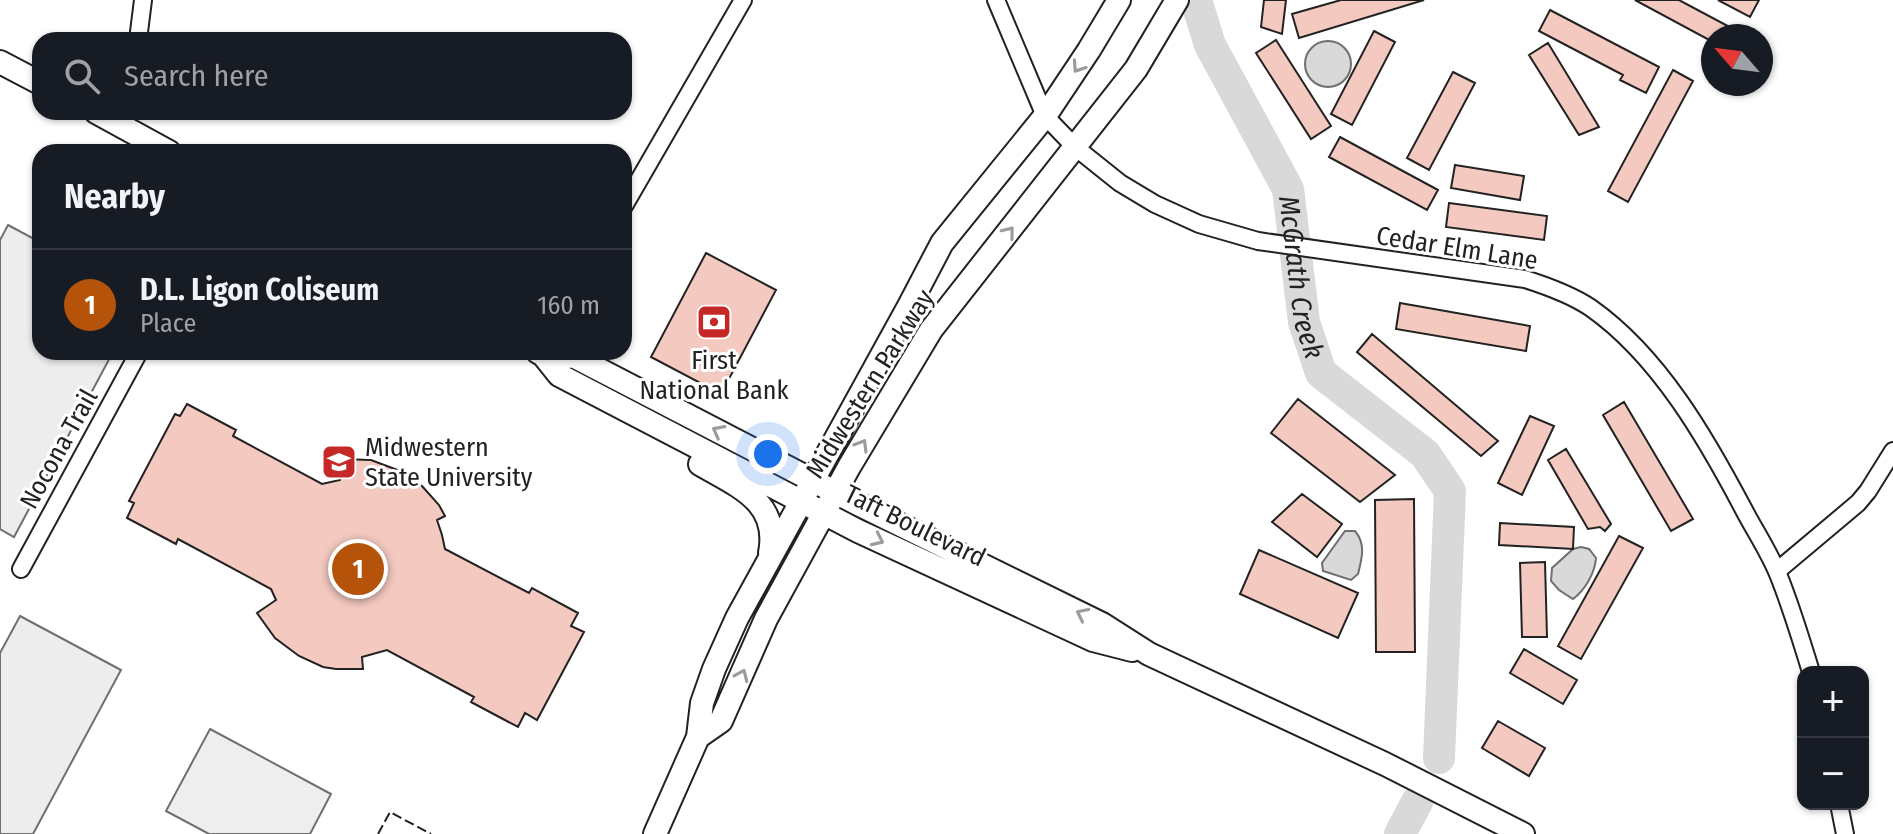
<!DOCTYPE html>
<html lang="en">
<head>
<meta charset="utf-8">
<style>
	body { margin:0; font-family:"Fira Sans Condensed",sans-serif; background:#242831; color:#f1f3f6 }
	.controls { position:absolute; right:24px; bottom:24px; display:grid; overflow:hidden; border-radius:16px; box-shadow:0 2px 6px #0004 }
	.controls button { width:72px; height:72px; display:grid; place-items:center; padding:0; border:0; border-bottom:2px solid #363941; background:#171b24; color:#f1f3f6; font:40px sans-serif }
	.compass { position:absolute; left:1701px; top:24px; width:72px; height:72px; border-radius:50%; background:#171b24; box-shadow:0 2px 6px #0004; rotate:298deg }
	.you { position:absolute; left:768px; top:454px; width:28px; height:28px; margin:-20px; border:6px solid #fff; border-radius:50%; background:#1a73e8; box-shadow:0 0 0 12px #1a73e833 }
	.badge { display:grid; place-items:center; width:52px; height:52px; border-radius:50%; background:#b45309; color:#fff; font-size:26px; font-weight:700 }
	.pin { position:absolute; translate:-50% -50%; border:4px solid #fff; box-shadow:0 2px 8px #0006 }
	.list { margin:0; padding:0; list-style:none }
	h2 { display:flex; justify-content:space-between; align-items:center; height:104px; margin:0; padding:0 32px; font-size:34px }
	h2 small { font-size:26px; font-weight:400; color:#9ea1a6 }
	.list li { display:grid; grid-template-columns:52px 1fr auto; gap:24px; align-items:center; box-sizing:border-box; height:112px; padding:0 32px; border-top:2px solid #363941 }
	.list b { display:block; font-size:30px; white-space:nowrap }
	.list p { margin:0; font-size:26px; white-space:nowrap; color:#9ea1a6 }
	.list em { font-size:26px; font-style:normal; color:#9ea1a6 }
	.icon { flex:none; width:44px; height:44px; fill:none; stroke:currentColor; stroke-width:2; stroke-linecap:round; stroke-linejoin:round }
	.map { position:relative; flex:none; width:1893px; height:834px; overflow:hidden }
	.search { position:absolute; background:#171b24; box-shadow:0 2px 6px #0004; left:32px; top:32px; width:600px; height:88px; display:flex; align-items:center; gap:20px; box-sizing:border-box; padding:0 28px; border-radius:24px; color:#9ea1a6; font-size:30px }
	.panel { position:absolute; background:#171b24; box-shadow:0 2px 6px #0004; left:32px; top:144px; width:600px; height:216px; border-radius:24px }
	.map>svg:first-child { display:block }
	.green { fill:#eee; stroke:#6f6f6f; stroke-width:2 }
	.parking { fill:#ededed; stroke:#6f6f6f; stroke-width:2 }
	.water { fill:#d9d9d9; stroke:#6f6f6f; stroke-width:2 }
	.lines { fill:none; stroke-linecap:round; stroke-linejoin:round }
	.river { stroke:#d9d9d9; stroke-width:32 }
	.building { fill:#f3c9c0; stroke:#222; stroke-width:2 }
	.street-casing { stroke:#222; stroke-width:20 }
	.secondary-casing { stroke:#222; stroke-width:26 }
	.street { stroke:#fff; stroke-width:16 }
	.secondary { stroke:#fff; stroke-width:22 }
	.fence { stroke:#222; stroke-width:2; stroke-dasharray:10 4; stroke-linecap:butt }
	.oneway { stroke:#9c9c9c }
	.labels { text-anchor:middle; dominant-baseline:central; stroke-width:6; stroke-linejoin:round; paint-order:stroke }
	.street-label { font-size:26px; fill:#222; stroke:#fff }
	.poi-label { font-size:26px; fill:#222; stroke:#fff }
	.water-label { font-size:28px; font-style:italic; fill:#222; stroke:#fff }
</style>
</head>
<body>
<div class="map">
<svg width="1893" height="834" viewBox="0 0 1893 834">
	<rect width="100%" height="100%" fill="#fff"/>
	<path class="green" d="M 210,729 L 331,794 L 310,834 L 209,834 L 166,811 Z"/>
	<path class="parking" d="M 8,225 L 40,242 L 40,352 L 113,352 L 14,537 L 0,529 L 0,240 Z
		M 20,616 L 121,670 L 33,834 L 0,834 L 0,653 Z"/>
	<path class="water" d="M1305 64a23 23 0 1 1 46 0a23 23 0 1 1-46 0Z
		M 1345,531 L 1355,531 C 1366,544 1362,558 1358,574 L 1351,580 L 1323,571 L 1322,563 Z
		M 1581,547 L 1589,549 L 1596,558 C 1595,573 1585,590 1573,599 L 1559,590 L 1551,581 L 1552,568 L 1573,549 Z"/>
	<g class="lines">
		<g class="river">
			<path id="s1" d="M 1196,0 L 1210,45 L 1288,189 L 1304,322 L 1321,373 L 1425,454 L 1450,491 L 1439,758"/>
			<path d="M 1400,834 L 1417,802"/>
		</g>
	</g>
	<path class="building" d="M 1264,0 L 1286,0 L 1282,34 L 1261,27 Z
		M 1341,0 L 1424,0 L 1299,38 L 1292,14 Z
		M 1635,0 L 1679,0 L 1739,32 L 1737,36 L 1713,36 L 1713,42 Z
		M 1718,0 L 1759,0 L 1750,17 Z
		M 1550,10 L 1659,67 L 1646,93 L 1620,80 L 1623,75 L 1539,31 Z
		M 1374,31 L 1395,42 L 1352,125 L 1331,114 Z
		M 1276,40 L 1331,126 L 1311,139 L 1256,53 Z
		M 1548,43 L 1599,127 L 1579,135 L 1529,55 Z
		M 1673,70 L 1693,81 L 1628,202 L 1608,191 Z
		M 1453,72 L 1475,83 L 1429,170 L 1407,158 Z
		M 1340,137 L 1438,190 L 1427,210 L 1329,157 Z
		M 1455,165 L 1524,176 L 1520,200 L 1451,188 Z
		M 1449,203 L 1547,216 L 1544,240 L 1446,227 Z
		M 706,253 L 776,290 L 721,394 L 651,357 Z
		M 1400,303 L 1530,326 L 1526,351 L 1396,329 Z
		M 1372,334 L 1498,441 L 1481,456 L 1357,352 Z
		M 1298,399 L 1395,475 L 1360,502 L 1271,433 Z
		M 1624,402 L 1693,519 L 1671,531 L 1603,415 Z
		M 187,404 L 236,430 L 233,436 L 322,484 L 340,480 L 341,459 L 371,460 L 400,471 L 422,486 L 439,505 L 445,516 L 437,520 L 442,535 L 445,549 L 529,593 L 532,588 L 578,613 L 571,626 L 584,632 L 537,720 L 525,713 L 518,727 L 471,702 L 474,697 L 387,650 L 362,657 L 363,669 L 336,669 L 323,667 L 299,656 L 275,638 L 257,613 L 276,600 L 271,589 L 178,539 L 176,544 L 127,518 L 134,503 L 129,501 L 175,414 L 180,416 Z
		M 1530,416 L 1554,426 L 1522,495 L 1498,483 Z
		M 1566,449 L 1611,524 L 1605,531 L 1600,527 L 1588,529 L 1548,460 Z
		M 1302,494 L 1342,524 L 1317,557 L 1272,522 Z
		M 1414,499 L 1415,652 L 1376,652 L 1375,500 Z
		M 1500,523 L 1574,527 L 1573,549 L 1499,545 Z
		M 1619,536 L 1643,548 L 1581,659 L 1558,646 Z
		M 1259,550 L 1358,593 L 1338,638 L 1240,594 Z
		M 1545,562 L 1547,637 L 1522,637 L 1520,563 Z
		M 1524,649 L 1577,680 L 1563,704 L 1510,673 Z
		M 1498,721 L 1545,748 L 1529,776 L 1482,748 Z"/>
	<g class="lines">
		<defs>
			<path id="street" d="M 996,0 L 1045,116 L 1075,147 L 1120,183 L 1155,204 L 1199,224 L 1258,241 L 1525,279 C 1547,286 1572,295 1591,308 C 1659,356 1706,438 1744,510 C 1755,531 1769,552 1778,574 C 1791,606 1801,639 1811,672
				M 138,40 L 143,0
				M 624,206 L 743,0
				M 21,569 L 139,352
				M 1777,571 L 1858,503 L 1868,491 L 1893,451
				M 1839,804 L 1845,834"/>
			<path id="secondary" d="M 0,62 L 40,83
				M 96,112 L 169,152
				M 538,352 L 543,355 L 559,375 L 858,531 L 1093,640 L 1132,650
				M 543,355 L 575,357 L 858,504 L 1102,624 L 1149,654 L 1385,764 L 1523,834
				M 700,464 C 737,486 780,501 770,553
				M 698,737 L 721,721 L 766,619 L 849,467 L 931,330 L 1136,69 L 1177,0
				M 655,834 L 698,737 L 702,703 L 714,669 L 737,618 L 909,306 L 942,243 L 1045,116 L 1089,50 L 1119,0"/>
		</defs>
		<use href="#street" class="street-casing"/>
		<use href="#secondary" class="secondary-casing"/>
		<use href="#street" class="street"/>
		<use href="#secondary" class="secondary"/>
		<path class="fence" d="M 378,834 L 390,812 L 431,834"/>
	</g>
	<defs><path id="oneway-chevron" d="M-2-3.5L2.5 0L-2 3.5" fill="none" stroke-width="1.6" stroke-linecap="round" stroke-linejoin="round" transform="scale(2)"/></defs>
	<g class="oneway">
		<use href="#oneway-chevron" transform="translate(1078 67) rotate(124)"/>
		<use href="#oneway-chevron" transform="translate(1009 232) rotate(-51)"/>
		<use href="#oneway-chevron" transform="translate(718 431) rotate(-152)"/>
		<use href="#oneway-chevron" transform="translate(862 445) rotate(-59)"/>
		<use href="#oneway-chevron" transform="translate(878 540) rotate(25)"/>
		<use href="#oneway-chevron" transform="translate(1082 614) rotate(-154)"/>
		<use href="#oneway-chevron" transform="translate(742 675) rotate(-66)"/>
	</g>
	<defs>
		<symbol id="bank-square" viewBox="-11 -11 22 22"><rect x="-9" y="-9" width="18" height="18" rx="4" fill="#c62828" stroke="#fff"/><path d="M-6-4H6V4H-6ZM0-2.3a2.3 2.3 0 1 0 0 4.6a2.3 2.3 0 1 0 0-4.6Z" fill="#fff"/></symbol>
		<symbol id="university-square" viewBox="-11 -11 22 22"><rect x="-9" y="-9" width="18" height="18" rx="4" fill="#c62828" stroke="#fff"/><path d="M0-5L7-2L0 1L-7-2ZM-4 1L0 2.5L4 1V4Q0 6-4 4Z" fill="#fff"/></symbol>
	</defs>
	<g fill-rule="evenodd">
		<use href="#bank-square" x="694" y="302" width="40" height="40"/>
		<use href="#university-square" x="319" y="442" width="40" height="40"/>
	</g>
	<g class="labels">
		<g class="street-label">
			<text transform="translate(1457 248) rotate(9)">Cedar Elm Lane</text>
			<text transform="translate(870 384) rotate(-58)">Midwestern Parkway</text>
			<text transform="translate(59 449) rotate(-61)">Nocona Trail</text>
			<text transform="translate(915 526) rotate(26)">Taft Boulevard</text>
		</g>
		<g class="poi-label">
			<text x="714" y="360">First<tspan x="714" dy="30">National Bank</tspan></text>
			<text x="365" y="447" text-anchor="start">Midwestern<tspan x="365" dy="30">State University</tspan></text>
		</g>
		<g class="water-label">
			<text stroke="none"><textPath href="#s1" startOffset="300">McGrath Creek</textPath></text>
		</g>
	</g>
</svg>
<div class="controls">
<button>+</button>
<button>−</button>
</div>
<svg class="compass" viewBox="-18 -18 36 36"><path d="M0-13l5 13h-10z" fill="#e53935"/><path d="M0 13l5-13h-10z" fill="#9ea1a6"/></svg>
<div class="you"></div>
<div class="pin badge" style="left:358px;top:569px">1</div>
<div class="search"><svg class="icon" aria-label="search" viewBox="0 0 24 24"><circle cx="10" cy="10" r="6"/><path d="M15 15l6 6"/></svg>Search here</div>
<section class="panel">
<h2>Nearby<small></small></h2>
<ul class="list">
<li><span class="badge">1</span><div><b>D.L. Ligon Coliseum</b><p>Place</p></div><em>160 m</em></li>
</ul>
</section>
</div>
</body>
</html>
